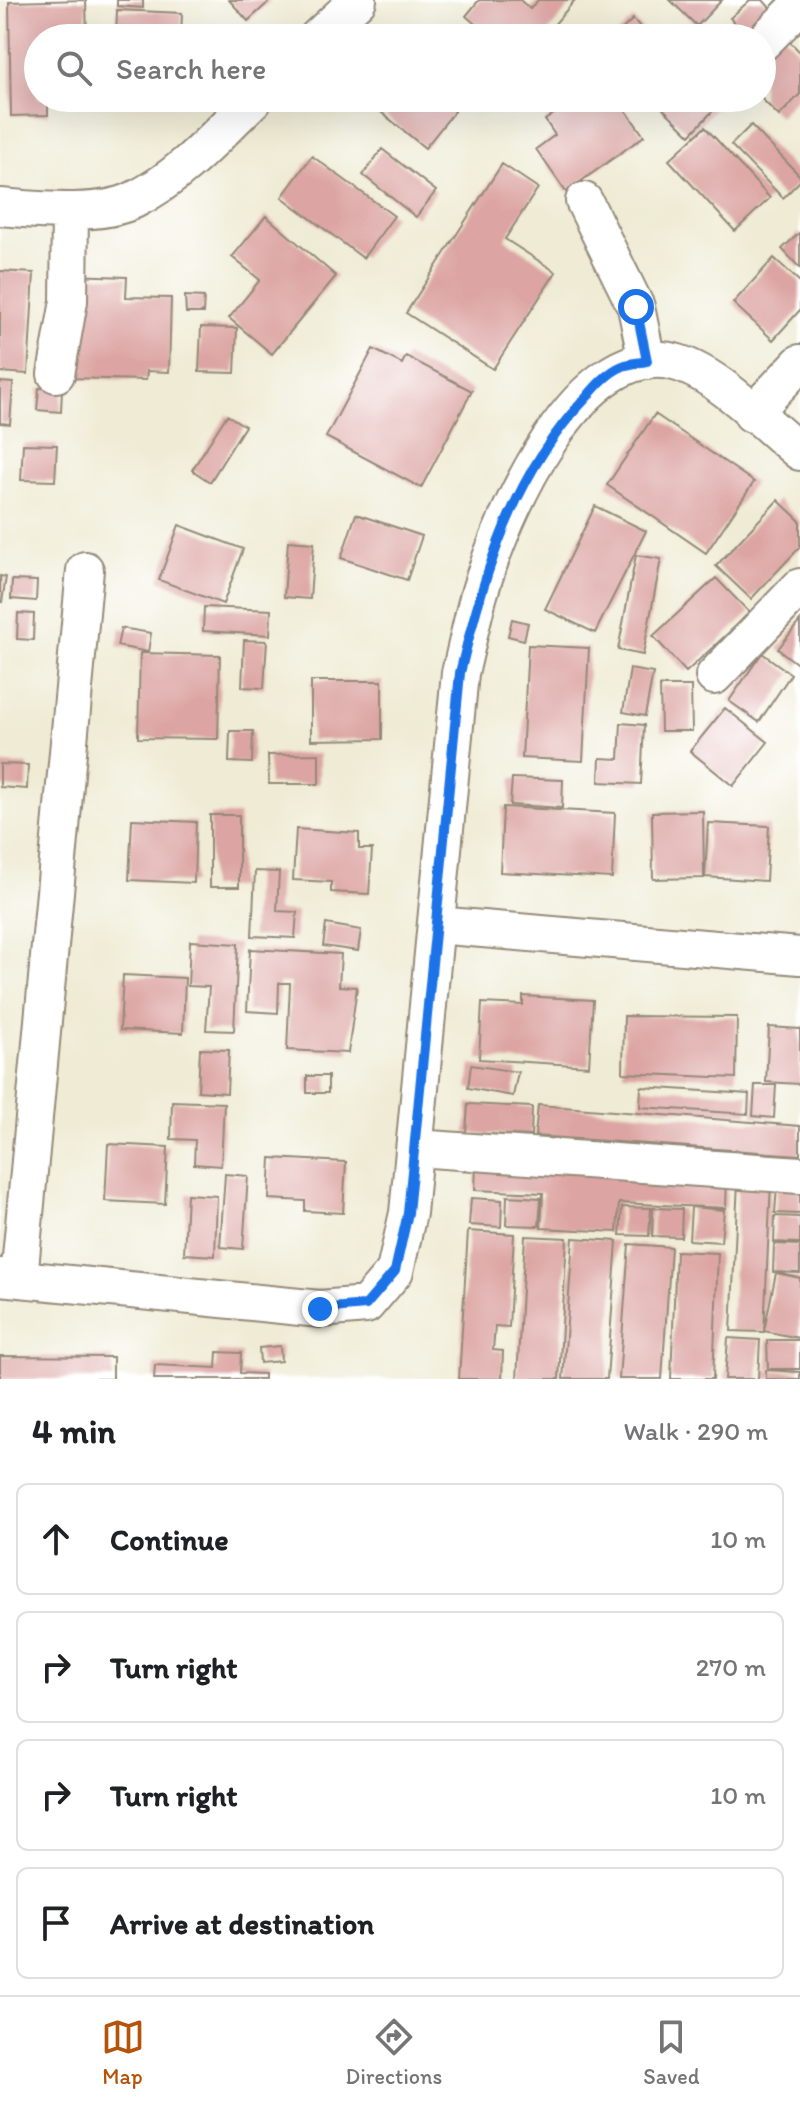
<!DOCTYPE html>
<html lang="en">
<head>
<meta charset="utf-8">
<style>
	body { margin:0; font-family:Itim,sans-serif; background:#f2f2f2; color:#202124 }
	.stop { position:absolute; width:24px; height:24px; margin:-18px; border:6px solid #1a73e8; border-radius:50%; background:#fff }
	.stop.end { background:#1a73e8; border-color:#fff; box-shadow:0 2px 8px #0008 }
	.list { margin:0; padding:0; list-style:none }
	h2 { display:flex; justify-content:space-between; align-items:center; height:104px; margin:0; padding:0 32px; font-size:34px }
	h2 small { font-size:26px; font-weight:400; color:#757577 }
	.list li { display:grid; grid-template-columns:52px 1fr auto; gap:24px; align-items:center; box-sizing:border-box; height:112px; margin:0 16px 16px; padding:0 16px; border:2px solid #e0e0e0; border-radius:12px }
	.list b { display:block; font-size:30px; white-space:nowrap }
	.list em { font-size:26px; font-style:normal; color:#757577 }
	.icon { flex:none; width:44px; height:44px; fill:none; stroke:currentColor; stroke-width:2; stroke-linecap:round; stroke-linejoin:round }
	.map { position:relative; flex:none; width:800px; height:1379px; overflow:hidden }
	.search { position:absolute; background:#fff; box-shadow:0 8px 32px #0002; left:24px; right:24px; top:24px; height:88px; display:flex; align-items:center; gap:20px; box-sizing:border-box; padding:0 28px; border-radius:44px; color:#757577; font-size:30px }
	.sheet { height:616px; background:#fff }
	nav { display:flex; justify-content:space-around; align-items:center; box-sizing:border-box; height:112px; border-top:2px solid #e0e0e0; background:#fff; font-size:22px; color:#757577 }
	nav a { display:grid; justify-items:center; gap:4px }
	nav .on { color:#b45309 }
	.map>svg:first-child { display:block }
	.building { fill:#dca4a2 }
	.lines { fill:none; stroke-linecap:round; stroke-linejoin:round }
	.minor-casing { stroke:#958a79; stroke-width:40 }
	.minor { stroke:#fff; stroke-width:36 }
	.route { stroke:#1a73e8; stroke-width:10 }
</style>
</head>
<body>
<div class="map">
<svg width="800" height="1379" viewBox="0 0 800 1379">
	<rect width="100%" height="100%" fill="#fff"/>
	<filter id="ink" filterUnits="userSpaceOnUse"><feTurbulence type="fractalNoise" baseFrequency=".0125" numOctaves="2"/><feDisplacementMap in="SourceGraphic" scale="16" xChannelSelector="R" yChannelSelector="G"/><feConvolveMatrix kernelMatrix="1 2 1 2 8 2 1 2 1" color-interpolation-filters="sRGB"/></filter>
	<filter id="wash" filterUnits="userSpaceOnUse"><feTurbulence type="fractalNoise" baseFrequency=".006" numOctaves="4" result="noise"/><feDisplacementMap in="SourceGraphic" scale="32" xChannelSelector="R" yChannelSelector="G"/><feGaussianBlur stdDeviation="1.8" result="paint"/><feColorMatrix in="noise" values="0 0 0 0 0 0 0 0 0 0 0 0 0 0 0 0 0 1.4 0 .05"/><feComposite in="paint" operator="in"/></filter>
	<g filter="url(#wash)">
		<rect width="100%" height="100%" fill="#efebd4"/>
		<g id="blocks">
			<path class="building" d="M 86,0 L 87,38 L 38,38 L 38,98 L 48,98 L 48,115 L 11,116 L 9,2 Z
				M 117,0 L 143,0 L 143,8 L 117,6 Z
				M 229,0 L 271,0 L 248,21 Z
				M 479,0 L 520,0 L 530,9 L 538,0 L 575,0 L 543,38 L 475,38 L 482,30 L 466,16 Z
				M 670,0 L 722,0 L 697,26 Z
				M 750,0 L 763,0 L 770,8 L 778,0 L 800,0 L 759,38 L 741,38 L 745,34 L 730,18 Z
				M 117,10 L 182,13 L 181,38 L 116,38 Z
				M 633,19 L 646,33 L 641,38 L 613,38 Z
				M 653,30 L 662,38 L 646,38 Z
				M 781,33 L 800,52 L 800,94 L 779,116 L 762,99 L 762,53 Z
				M 374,98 L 465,98 L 425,148 L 370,103 Z
				M 577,98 L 586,103 L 592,98 L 617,98 L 644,136 L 566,192 L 536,149 L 555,135 L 545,120 Z
				M 652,98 L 725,98 L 690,135 Z
				M 751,125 L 800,176 L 800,181 L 783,198 L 731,145 Z
				M 705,127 L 770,198 L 735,231 L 669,160 Z
				M 382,149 L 436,191 L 416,217 L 363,175 Z
				M 312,156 L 394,216 L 363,258 L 282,197 Z
				M 502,164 L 538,188 L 505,239 L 556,272 L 493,369 L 406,313 Z
				M 266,216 L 336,276 L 272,354 L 229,318 L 260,280 L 232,257 Z
				M 800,232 L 800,268 L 782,249 Z
				M 774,258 L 800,282 L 800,310 L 773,340 L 733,303 Z
				M 0,271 L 34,273 L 28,374 L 0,372 Z
				M 71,275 L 127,277 L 126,297 L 171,298 L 169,372 L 147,371 L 146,380 L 68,378 Z
				M 185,296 L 204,297 L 203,313 L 186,313 Z
				M 201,327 L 237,328 L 235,373 L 199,372 Z
				M 373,349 L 402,364 L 406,356 L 472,391 L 421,488 L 326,437 Z
				M 0,382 L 13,383 L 10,424 L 0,423 Z
				M 39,388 L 62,389 L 61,412 L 37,410 Z
				M 655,414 L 754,482 L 706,553 L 607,485 Z
				M 227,415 L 245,426 L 210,482 L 192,470 Z
				M 23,444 L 57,445 L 55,481 L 21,480 Z
				M 778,500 L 800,521 L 800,547 L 751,599 L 716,566 Z
				M 595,506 L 646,531 L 595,633 L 545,609 Z
				M 356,514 L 422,536 L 407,580 L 341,558 Z
				M 179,525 L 243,549 L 223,604 L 159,580 Z
				M 288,541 L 314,543 L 310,599 L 284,597 Z
				M 636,555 L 661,559 L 643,655 L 618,650 Z
				M 0,576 L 6,577 L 2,602 L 0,602 Z
				M 716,578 L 750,613 L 686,672 L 653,636 Z
				M 12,580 L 37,581 L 36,601 L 11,599 Z
				M 204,607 L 271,610 L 270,635 L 203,631 Z
				M 18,613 L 34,614 L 33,640 L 17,639 Z
				M 512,619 L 528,623 L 524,640 L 508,636 Z
				M 800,621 L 800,666 L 778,649 Z
				M 121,628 L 151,633 L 148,652 L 117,646 Z
				M 244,640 L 267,641 L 264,688 L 242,687 Z
				M 528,645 L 589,648 L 583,761 L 522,758 Z
				M 140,653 L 220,655 L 218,739 L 138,738 Z
				M 762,653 L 791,674 L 759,722 L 729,701 Z
				M 630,669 L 653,673 L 645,716 L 623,712 Z
				M 311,681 L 382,681 L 382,739 L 311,740 Z
				M 660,686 L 691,686 L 692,731 L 661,731 Z
				M 725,708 L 768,742 L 733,786 L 690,751 Z
				M 621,723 L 644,725 L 641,784 L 599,782 L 600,758 L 619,759 Z
				M 230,731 L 253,731 L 252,763 L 229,762 Z
				M 319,754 L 319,784 L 269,784 L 268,755 Z
				M 0,764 L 28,765 L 27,789 L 0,787 Z
				M 512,778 L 563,780 L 562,808 L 510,805 Z
				M 503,807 L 615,813 L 612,878 L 500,872 Z
				M 703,811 L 704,878 L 653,879 L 652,812 Z
				M 210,815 L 239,815 L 239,887 L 210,887 Z
				M 132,819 L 196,822 L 194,883 L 129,880 Z
				M 708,823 L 769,826 L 766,881 L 705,877 Z
				M 296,829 L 359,833 L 359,849 L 372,849 L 369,894 L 331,892 L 331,882 L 293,880 Z
				M 255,871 L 279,872 L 277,911 L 297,912 L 295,938 L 252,936 Z
				M 326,924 L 361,930 L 358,951 L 323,946 Z
				M 190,941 L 238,944 L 234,1031 L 206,1030 L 209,987 L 188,986 Z
				M 250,949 L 341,954 L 339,986 L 357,987 L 348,1053 L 287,1050 L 290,983 L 279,983 L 278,1013 L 247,1011 Z
				M 123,975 L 185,978 L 183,1033 L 120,1030 Z
				M 523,996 L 593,1000 L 589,1066 L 479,1059 L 482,1003 L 523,1005 Z
				M 624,1016 L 737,1017 L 736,1078 L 623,1073 Z
				M 769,1027 L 800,1029 L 800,1084 L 766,1082 Z
				M 200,1049 L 229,1050 L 227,1093 L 198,1091 Z
				M 471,1065 L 518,1072 L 513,1096 L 468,1088 Z
				M 307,1076 L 328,1076 L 328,1093 L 307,1093 Z
				M 755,1085 L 776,1085 L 774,1118 L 753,1116 Z
				M 641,1087 L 749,1094 L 748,1114 L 640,1107 Z
				M 172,1101 L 224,1103 L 221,1166 L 194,1164 L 195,1140 L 171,1139 Z
				M 468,1104 L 532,1107 L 531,1136 L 466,1133 Z
				M 538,1105 L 800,1126 L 800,1155 L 535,1136 Z
				M 108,1144 L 168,1147 L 165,1204 L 105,1201 Z
				M 271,1158 L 346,1162 L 343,1213 L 305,1211 L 305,1201 L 269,1199 Z
				M 476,1165 L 727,1177 L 726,1208 L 619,1203 L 617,1232 L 541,1228 L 543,1193 L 475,1190 Z
				M 225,1174 L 248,1176 L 243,1249 L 220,1247 Z
				M 738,1181 L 771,1182 L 764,1332 L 731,1331 Z
				M 777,1186 L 800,1187 L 800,1214 L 775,1213 Z
				M 187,1194 L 217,1196 L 215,1256 L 184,1254 Z
				M 507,1196 L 541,1198 L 539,1226 L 506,1225 Z
				M 471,1198 L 502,1200 L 501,1227 L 469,1225 Z
				M 622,1207 L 651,1208 L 649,1236 L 620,1235 Z
				M 691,1207 L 724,1210 L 721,1242 L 689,1240 Z
				M 653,1208 L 682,1209 L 681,1237 L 652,1236 Z
				M 775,1216 L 800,1217 L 800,1243 L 774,1242 Z
				M 468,1231 L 514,1234 L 509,1327 L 495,1326 L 493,1350 L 503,1351 L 502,1379 L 459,1379 Z
				M 525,1236 L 567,1238 L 559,1379 L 517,1379 Z
				M 573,1238 L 617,1241 L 607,1379 L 563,1379 Z
				M 629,1244 L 671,1247 L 662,1379 L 619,1379 Z
				M 774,1244 L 800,1245 L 800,1273 L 773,1272 Z
				M 676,1251 L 718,1253 L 713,1379 L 671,1379 Z
				M 776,1273 L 800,1278 L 799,1338 L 764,1331 Z
				M 728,1338 L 760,1340 L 758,1379 L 725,1379 Z
				M 767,1340 L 800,1340 L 800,1369 L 768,1369 Z
				M 280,1346 L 281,1361 L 260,1363 L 259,1348 Z
				M 217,1352 L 241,1353 L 240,1373 L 264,1374 L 264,1379 L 154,1379 L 155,1365 L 216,1368 Z
				M 0,1356 L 113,1357 L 113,1379 L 0,1379 Z
				M 766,1370 L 800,1372 L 800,1379 L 766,1379 Z"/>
		</g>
	</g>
	<g filter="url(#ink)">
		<use href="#blocks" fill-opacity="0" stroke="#958a79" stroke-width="2"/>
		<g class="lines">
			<defs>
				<path id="minor" d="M 317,38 L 358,0
					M 762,43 L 800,5
					M 584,201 L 636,307 L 647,361
					M 0,207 C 37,210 100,217 134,200 C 181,177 218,134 255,98
					M 56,374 L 69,301 L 70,211
					M 752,414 L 800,363
					M 714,676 L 800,587
					M 436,925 L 800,956
					M 416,1148 L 800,1175
					M 0,1277 L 320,1309 L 366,1305 L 395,1271 L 408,1213 L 460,673 C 467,646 472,618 480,591 C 501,519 580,333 678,363 C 720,376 766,425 800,452
					M 19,1279 L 85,570"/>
			</defs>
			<use href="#minor" class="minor-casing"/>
			<use href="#minor" class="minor"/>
		</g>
	</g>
	<g class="lines" filter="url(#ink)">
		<path class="route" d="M 320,1309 L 366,1305 L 395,1271 L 408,1213 L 460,673 C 484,573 513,474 586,398 C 596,386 608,372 623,366 C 630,363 639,363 647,361 L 636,307"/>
	</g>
</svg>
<div class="stop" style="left:636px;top:307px"></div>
<div class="stop end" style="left:320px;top:1309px"></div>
<div class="search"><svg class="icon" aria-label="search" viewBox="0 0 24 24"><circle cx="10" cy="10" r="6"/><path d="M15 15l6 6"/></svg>Search here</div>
</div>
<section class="sheet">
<h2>4 min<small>Walk · 290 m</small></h2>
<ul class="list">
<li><svg class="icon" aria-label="ahead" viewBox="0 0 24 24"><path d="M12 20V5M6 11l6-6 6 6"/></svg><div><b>Continue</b></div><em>10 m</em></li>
<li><svg class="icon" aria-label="right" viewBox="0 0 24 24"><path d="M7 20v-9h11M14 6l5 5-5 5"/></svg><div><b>Turn right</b></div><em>270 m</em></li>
<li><svg class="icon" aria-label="right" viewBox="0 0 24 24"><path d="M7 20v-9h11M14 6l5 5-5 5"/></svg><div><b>Turn right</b></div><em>10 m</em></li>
<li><svg class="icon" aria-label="arrive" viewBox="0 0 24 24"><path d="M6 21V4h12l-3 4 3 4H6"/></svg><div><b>Arrive at destination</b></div></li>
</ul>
</section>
<nav>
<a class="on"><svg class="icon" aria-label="map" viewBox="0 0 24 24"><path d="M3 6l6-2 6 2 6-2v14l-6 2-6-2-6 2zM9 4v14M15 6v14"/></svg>Map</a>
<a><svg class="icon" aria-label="directions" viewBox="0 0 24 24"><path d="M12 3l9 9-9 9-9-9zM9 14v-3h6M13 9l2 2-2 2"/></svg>Directions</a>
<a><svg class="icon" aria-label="saved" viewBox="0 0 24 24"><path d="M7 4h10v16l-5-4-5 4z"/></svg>Saved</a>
</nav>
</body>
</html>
